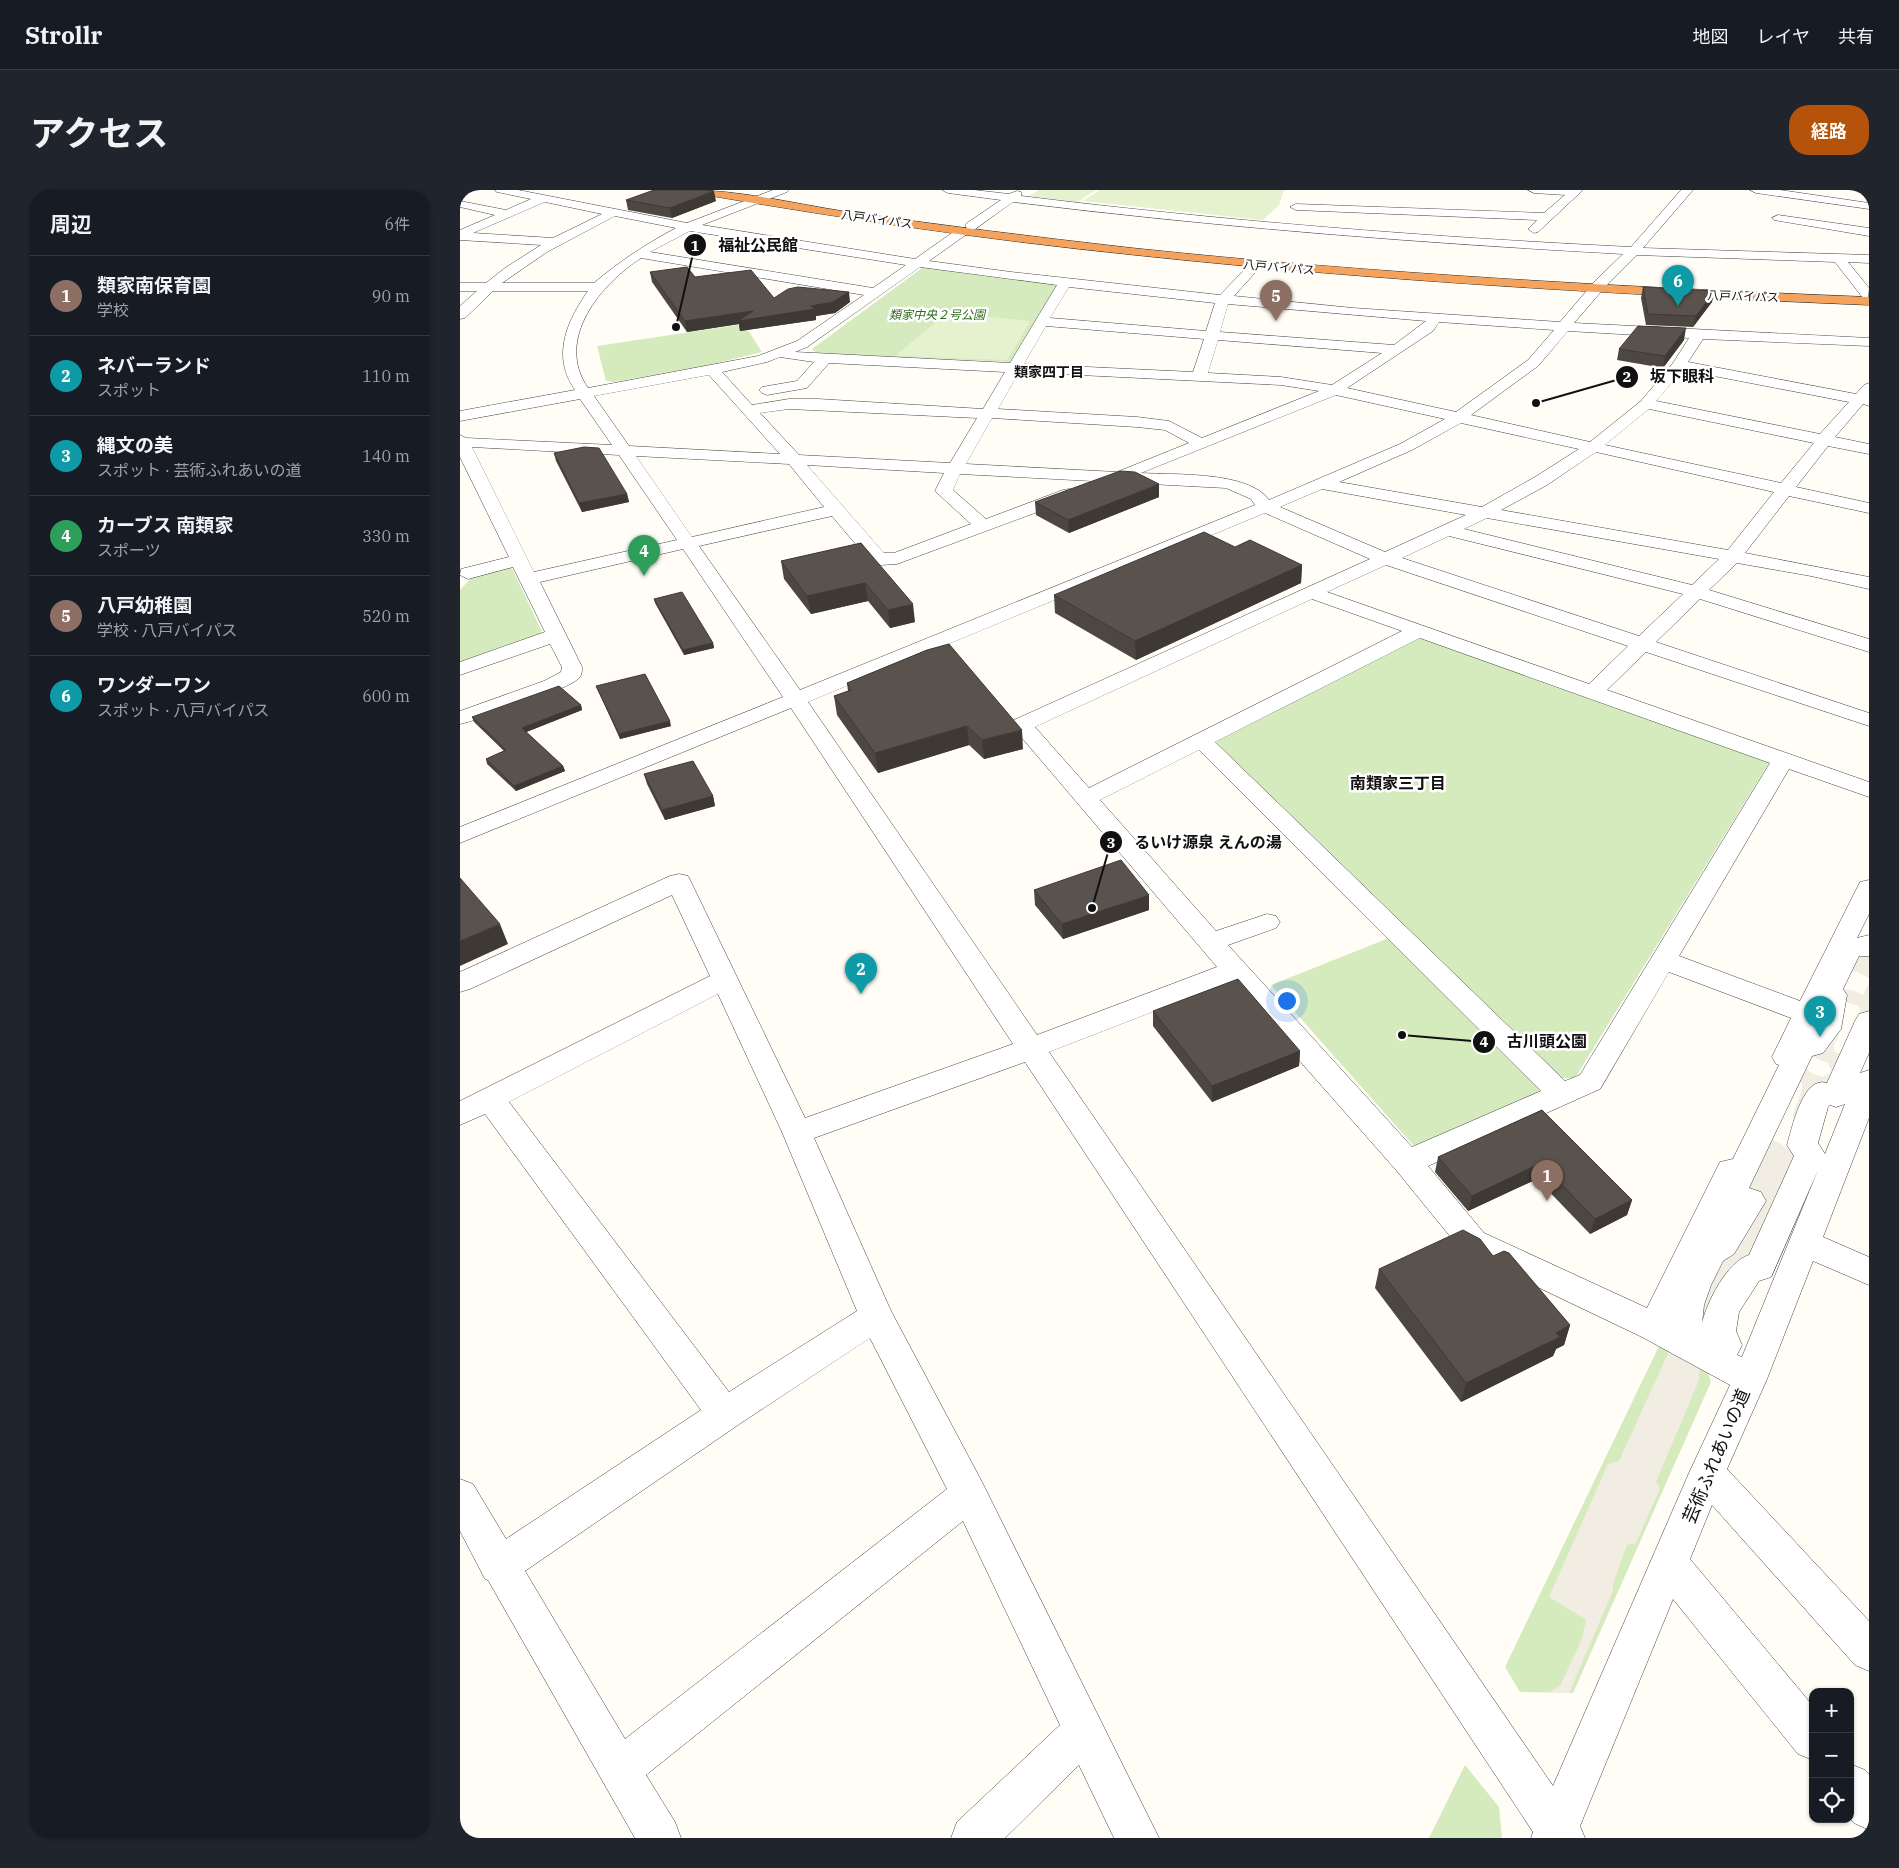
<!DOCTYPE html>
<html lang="ja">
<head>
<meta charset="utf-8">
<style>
	body { margin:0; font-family:"IBM Plex Serif","Noto Sans JP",serif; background:#20242c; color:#f1f3f6 }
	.controls { position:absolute; right:15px; bottom:15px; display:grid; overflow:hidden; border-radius:10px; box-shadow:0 1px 4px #0004 }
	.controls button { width:45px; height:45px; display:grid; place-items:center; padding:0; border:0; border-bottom:1px solid #363941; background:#171b24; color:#f1f3f6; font:25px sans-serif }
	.you { position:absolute; left:826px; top:810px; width:18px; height:18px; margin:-12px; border:4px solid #fff; border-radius:50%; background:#1a73e8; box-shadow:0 0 0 8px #1a73e833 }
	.badge { display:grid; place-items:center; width:32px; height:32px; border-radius:50%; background:#b45309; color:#fff; font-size:16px; font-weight:700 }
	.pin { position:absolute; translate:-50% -41px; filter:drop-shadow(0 1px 2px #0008) }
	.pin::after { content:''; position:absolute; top:26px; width:18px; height:15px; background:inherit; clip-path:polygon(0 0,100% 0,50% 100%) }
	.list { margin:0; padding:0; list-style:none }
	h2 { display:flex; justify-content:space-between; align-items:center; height:65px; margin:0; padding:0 20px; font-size:21px }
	h2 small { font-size:16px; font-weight:400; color:#9ea1a6 }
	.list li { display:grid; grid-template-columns:32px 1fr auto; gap:15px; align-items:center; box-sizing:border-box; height:80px; padding:0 20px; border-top:1px solid #363941 }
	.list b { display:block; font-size:19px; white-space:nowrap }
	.list p { margin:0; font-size:16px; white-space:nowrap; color:#9ea1a6 }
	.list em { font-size:16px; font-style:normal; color:#9ea1a6 }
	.icon { flex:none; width:28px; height:28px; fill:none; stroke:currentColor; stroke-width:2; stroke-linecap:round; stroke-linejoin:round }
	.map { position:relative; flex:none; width:1409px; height:1648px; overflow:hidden; border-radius:20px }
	header { display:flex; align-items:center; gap:30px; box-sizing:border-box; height:70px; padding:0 25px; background:#171b24; border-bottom:1px solid #363941 }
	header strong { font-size:24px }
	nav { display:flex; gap:28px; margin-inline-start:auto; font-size:18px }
	.intro { display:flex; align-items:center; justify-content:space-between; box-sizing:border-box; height:120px; padding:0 30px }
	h1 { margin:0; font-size:35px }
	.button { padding:12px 22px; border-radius:20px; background:#b45309; color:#fff; font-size:18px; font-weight:700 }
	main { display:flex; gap:30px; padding:0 30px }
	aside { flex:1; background:#171b24; border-radius:20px; box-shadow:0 1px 4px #0004 }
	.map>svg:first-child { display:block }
	.green { fill:#d5ebbd }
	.pitch { fill:#e6f2cf }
	.plaza { fill:#f1ede2; fill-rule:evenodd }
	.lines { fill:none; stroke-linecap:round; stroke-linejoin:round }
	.minor-casing { stroke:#444; stroke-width:1 }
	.highway-casing { stroke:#222; stroke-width:1 }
	.minor { fill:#fff; fill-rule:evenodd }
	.highway { fill:#f5a25d; fill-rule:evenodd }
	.wall { fill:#4d4742 }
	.shaded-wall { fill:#3f3936 }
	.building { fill:#5a524d; stroke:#3f3936 }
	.labels { text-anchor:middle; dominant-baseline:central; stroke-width:5; stroke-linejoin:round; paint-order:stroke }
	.far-street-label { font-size:12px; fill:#111; stroke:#fff }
	.far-park-label { font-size:12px; font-style:italic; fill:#2f6b1f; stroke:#fff }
	.far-neighbourhood-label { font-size:14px; font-weight:bold; fill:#111; stroke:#fff }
	.neighbourhood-label { font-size:16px; font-weight:bold; fill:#111; stroke:#fff }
	.near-street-label { font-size:18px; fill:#111; stroke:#fff }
	.leader { fill:none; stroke:#111; stroke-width:2 }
	.callout-dot { fill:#111; stroke:#fff; stroke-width:2 }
	.mark-label { font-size:15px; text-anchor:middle; font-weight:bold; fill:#fff }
	.callout-label { font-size:16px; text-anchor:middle; font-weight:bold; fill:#111; stroke:#fff; stroke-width:5; stroke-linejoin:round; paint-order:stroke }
</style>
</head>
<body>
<header>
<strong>Strollr</strong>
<nav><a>地図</a><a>レイヤ</a><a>共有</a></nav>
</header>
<div class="intro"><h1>アクセス</h1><a class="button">経路</a></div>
<main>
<aside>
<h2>周辺<small>6件</small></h2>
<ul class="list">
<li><span class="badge" style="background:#8d6e63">1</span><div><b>類家南保育園</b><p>学校</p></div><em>90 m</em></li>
<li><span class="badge" style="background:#0f9aa8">2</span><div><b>ネバーランド</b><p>スポット</p></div><em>110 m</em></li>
<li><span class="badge" style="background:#0f9aa8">3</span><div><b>縄文の美</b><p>スポット · 芸術ふれあいの道</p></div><em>140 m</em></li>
<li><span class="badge" style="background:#2e9e5b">4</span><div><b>カーブス 南類家</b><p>スポーツ</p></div><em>330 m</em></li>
<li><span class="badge" style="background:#8d6e63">5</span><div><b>八戸幼稚園</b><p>学校 · 八戸バイパス</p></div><em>520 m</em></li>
<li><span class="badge" style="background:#0f9aa8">6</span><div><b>ワンダーワン</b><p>スポット · 八戸バイパス</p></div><em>600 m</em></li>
</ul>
</aside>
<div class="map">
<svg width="1409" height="1648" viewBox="0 0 1409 1648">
	<rect width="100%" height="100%" fill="#fffdf5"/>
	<path class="green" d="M 469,77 L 592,93 L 596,96 L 550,172 L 357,163 L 352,159 L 462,78 Z
		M 284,134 L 302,162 L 249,175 L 154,192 L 146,191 L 137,156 Z
		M 46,377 L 52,378 L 82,442 L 76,448 L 0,474 L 0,400 L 14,385 Z
		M 959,446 L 1308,568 L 1309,573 L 1115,888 L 1100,888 L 756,555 L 757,549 Z
		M 929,748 L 1080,895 L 1080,905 L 959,957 L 953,955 L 811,795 Z
		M 1200,1154 L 1246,1176 L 1251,1192 L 1113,1503 L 1060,1502 L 1045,1477 Z
		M 1005,1575 L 1039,1617 L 1042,1648 L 969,1648 Z"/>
	<path class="pitch" d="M 579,0 L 636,0 L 617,12 L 569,6 Z
		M 640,0 L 824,0 L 819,15 L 803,30 L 623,11 Z
		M 493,123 L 569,131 L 570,132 L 547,170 L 438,166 L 437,164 L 486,124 Z"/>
	<path class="plaza" d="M 1409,754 L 1409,788 L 1397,782 L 1391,781 L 1383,799 L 1392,800 L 1404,805 L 1405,800 L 1409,794 L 1409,831 L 1348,936 L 1259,1139 L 1224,1132 L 1271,1004 L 1369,800 ZM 1383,811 L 1399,816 L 1400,819 L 1398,829 L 1382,863 L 1378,864 L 1374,861 L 1374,854 L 1379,846 ZM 1353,867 L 1368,873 L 1372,883 L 1362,887 L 1349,882 L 1345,872 ZM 1334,891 L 1342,893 L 1342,899 L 1333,924 L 1335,942 L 1330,957 L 1327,958 L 1312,949 Z
		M 1210,1159 L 1240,1173 L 1239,1190 L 1196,1292 L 1200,1298 L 1176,1353 L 1167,1355 L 1153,1394 L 1153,1401 L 1109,1503 L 1088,1503 L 1100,1496 L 1122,1449 L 1126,1430 L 1089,1407 L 1148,1274 L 1159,1271 Z"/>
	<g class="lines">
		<defs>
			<path id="minor" d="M 35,0 L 58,0 L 227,33 L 313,0 L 329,0 L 327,2 L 242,35 L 455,69 L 499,38 L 507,38 L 505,36 L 507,33 L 541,10 L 488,3 L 482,0 L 514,0 L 549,4 L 557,1 L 561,2 L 561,6 C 764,31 967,47 1171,57 L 1221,0 L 1233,0 L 1183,58 L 1409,65 L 1409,73 L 1388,72 L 1409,98 L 1408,109 L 1403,108 L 1375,72 L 1177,65 L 1146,96 L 1114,133 L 1409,148 L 1409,156 L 1243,149 L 1228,172 L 1396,204 L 1404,195 L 1409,193 L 1409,216 L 1403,214 L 1375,247 L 1409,254 L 1409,264 L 1368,256 L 1336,297 L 1409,313 L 1409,323 L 1329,306 L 1285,363 L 1409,387 L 1409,399 L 1351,386 L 1277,373 L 1249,400 L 1409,449 L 1409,462 L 1240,409 L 1196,452 L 1409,523 L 1409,536 L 1186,462 L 1147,500 L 1409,592 L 1409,607 L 1329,579 L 1219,766 L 1340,811 L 1397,698 L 1400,692 L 1409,690 L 1409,724 L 1397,748 L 1409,745 L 1409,766 L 1399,766 L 1383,799 L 1387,805 L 1381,839 L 1363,863 L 1352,866 L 1289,998 L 1301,1002 L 1306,1011 L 1274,1064 L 1263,1071 L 1251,1095 L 1244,1115 L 1242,1133 C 1247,1112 1267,1072 1289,1065 L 1334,966 L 1327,955 C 1332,938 1343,885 1367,893 L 1395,831 L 1399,824 L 1409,821 L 1409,863 L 1400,883 L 1409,880 L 1409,928 L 1363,1047 L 1409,1067 L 1409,1095 L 1353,1071 L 1307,1189 L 1267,1279 L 1409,1431 L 1409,1481 L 1395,1475 L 1252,1315 L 1230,1369 L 1353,1516 L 1353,1570 L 1338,1564 L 1213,1409 L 1120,1636 L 1125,1648 L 1071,1648 L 1073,1642 L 565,872 L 354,948 L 431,1121 L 522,1292 L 699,1648 L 654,1648 L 619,1575 L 545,1648 L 491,1648 L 497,1632 L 600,1535 L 503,1331 L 186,1585 L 215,1632 L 221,1648 L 175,1648 L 28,1390 L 25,1389 L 0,1341 L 0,1289 L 13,1294 L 46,1349 L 241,1220 L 25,924 L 0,935 L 0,911 L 250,786 L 212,705 L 10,799 L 0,802 L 0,782 L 210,686 L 219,684 L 228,686 L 231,692 L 345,928 L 553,854 L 331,518 L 0,653 L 0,637 L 323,507 L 223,359 L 80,392 L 122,477 C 122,481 122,485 119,488 C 110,499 18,530 0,534 L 0,521 L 84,491 L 101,482 L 102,477 L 90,454 L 0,485 L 0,472 L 85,442 L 53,377 L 8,389 L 0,385 L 1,379 L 49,367 L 0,267 L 0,245 L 6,248 L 152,255 L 120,209 L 0,231 L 0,221 L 115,200 C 91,166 107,131 128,101 L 33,101 L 5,128 L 0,129 L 0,116 L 17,101 L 0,101 L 0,93 L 26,93 L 45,78 L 81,55 L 0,50 L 0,40 L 35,25 L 0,17 L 0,11 L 46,20 L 71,9 L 37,2 ZM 85,12 L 142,24 L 93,48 L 13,43 ZM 553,12 C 756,37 960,53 1163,64 L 1136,90 L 1100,132 L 893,118 L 774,106 L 802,75 L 796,71 L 792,72 L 760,105 L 551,82 L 469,71 L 507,44 L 509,41 L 507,39 L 515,39 ZM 155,26 L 216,38 C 186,54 160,71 134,93 L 42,93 L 87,62 ZM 230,41 L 446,75 L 413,98 L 190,62 ZM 181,68 L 404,105 L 337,151 L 298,166 L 128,198 C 94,149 141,94 181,68 ZM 460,77 L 597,95 L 550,173 L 335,162 L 347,157 ZM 609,97 L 755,113 L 746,141 L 590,128 ZM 768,114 L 966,131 L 934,155 L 760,142 ZM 979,132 L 1094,140 L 1068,170 L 996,222 L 887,198 L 973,141 ZM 586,136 L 744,149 L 733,182 L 564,174 ZM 1108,141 L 1229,148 L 1213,173 L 1181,211 L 1130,252 L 1011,225 L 1078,176 ZM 758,150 L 922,163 L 872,195 L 821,187 L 748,183 ZM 320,167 L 354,172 L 337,191 L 302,197 L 299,200 L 302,203 L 307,205 L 347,198 L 369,173 L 545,182 L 523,219 L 358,209 L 329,209 L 292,215 L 262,182 L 307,172 ZM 1223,180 L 1389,212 L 1360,244 L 1196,211 ZM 559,182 L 821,195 L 859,201 L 742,248 L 709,231 L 677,227 L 538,219 ZM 249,185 L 320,264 L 169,256 L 134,206 ZM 876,205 L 985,229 L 940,254 L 809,310 C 789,281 714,285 681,283 ZM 329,219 L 517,228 L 490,273 L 339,265 L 300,223 ZM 1189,219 L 1354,253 L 1321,293 L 1145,255 ZM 532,228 L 677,237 L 705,240 L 729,253 L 657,282 L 506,274 ZM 1001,233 L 1119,259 L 1075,287 L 1022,317 L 879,292 L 952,260 ZM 12,257 L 159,265 L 217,350 L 74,382 ZM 1136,262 L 1314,302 L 1268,360 L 1041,320 L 1087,295 ZM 176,266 L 329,274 L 364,317 L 232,347 ZM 347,275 L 484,283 L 475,301 L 511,334 L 434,363 L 424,363 ZM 500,284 L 766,298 L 791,309 L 795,315 L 340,500 L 239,356 L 372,326 L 409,370 L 421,375 L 437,374 L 615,308 L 618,304 L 615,300 L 609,299 L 603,300 L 526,329 L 493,300 ZM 862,299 L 1006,325 L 925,362 L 820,317 ZM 805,323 L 910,369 L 554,530 L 551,535 L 757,777 L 577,845 L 348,512 ZM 1027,328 L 1259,369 L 1232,395 L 1004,339 ZM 989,346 L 1223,404 L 1179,446 L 942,368 ZM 926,375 L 1168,456 L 1129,494 L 867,402 ZM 852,409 L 942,441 L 629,598 L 575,537 ZM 960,448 L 1310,573 L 1120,885 L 1105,891 L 755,552 ZM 739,560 L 1081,901 L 952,957 L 768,755 L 816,738 L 820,732 L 816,726 L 807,724 L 756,741 L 640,610 ZM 1209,782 L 1331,828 L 1312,867 L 1316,874 L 1319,875 L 1273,969 L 1260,972 L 1187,1118 L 1024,1043 L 968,976 L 1140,899 ZM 770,792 L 936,980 L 1002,1061 L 1182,1147 L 1270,1195 L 1229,1283 L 1093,1596 L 589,862 ZM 258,804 L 322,942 L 397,1121 L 269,1202 L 49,912 ZM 1385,914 L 1365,964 L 1358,953 L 1368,917 L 1370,915 L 1376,917 ZM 1358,980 L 1282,1167 L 1277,1165 L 1282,1155 L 1276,1141 L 1279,1122 L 1299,1091 L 1311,1087 ZM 410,1148 L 487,1299 L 165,1549 L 65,1381 L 278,1235 Z
				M 1068,0 L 1123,0 L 1078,42 L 1074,43 L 1068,39 L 1077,30 L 836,20 L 830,17 L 836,14 L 1084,23 L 1105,5 L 1074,3 Z
				M 1290,0 L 1320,0 L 1409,13 L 1409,19 L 1296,3 Z
				M 1318,25 L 1409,38 L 1409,46 L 1314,30 L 1312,28 Z
				M 1390,1574 L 1405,1580 L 1409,1584 L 1409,1640 L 1394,1633 L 1390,1629 Z"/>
			<path id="highway" d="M 228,0 C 280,0 331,13 382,21 C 478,35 575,47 672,58 C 917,84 1163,97 1409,107 L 1409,115 C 1164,105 919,91 675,65 C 527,50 380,28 234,3 Z"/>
		</defs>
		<use href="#minor" class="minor-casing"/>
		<use href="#highway" class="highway-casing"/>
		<use href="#minor" class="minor"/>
		<use href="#highway" class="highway"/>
	</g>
	<path class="wall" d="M 166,10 L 256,11 L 212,28 L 168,20 Z
		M 190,82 L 235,87 L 314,108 L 390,112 L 375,123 L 356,126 L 356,130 L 280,141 L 279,134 L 227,142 L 192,92 Z
		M 1183,97 L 1252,112 L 1233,137 L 1186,135 L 1181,108 Z
		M 1224,150 L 1203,178 L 1157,170 L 1159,159 Z
		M 94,263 L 167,304 L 169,312 L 122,322 L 96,271 Z
		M 699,307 L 609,343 L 576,325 L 575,312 Z
		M 401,353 L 455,432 L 430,438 L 408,411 L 351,424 L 324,389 L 321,371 Z
		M 775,357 L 842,375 L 841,393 L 676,470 L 595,423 L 594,405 Z
		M 194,409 L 253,453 L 254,458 L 224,465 L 195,413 Z
		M 467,460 L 563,559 L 524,569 L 509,555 L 418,583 L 377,525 L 374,506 L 388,501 L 387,493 Z
		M 136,496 L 211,536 L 160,549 Z
		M 121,515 L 122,520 L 66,542 L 103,576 L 105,581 L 56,601 L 27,574 L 26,569 L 44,561 L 14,532 L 12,527 Z
		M 184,584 L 253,606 L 255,616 L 205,630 L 187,594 Z
		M 574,700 L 689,720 L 603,749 L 575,715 Z
		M 693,821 L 840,861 L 839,876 L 752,912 L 693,836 Z
		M 1082,920 L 1172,1010 L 1167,1025 L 1130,1044 L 1077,989 L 1008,1021 L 975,982 L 978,967 Z
		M 1033,1066 L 1110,1135 L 1104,1155 L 1096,1159 L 1093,1166 L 1001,1212 L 915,1098 L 919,1079 Z"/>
	<path class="shaded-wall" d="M 254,1 L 256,11 L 212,28 L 210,18 Z
		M 1255,101 L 1252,112 L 1233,137 L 1236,126 Z
		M 389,102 L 390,112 L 375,123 L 356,126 L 356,130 L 280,141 L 279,134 L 227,142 L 225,131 L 293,121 L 351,116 Z
		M 1226,138 L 1224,150 L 1203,178 L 1205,166 Z
		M 699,294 L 699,307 L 609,343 L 608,330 Z
		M 167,304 L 169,312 L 122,322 L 119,313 Z
		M 842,375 L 841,393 L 676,470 L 675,451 Z
		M 405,393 L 408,411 L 351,424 L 347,406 Z
		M 453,414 L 455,432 L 430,438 L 428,420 Z
		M 253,453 L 254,458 L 224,465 L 223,460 Z
		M 121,515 L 122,520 L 64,543 L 62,538 Z
		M 210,531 L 211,536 L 160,549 L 159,544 Z
		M 507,536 L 509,555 L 418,583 L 415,563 Z
		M 562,540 L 563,559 L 524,569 L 522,550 Z
		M 103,576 L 105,581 L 56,601 L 54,596 Z
		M 253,606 L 255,616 L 205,630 L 202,620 Z
		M 689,705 L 689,720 L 603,749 L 602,734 Z
		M 40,734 L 48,754 L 0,776 L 0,751 Z
		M 840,861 L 839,876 L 752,912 L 752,896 Z
		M 1081,973 L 1077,989 L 1008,1021 L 1012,1006 Z
		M 1172,1010 L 1167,1025 L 1130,1044 L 1135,1029 Z
		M 1110,1135 L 1104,1155 L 1096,1159 L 1093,1166 L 1001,1212 L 1006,1193 Z"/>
	<path class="building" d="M 194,0 L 247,0 L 254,1 L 210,18 L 166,10 Z
		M 227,77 L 235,87 L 291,80 L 314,108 L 328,99 L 338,97 L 389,102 L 373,112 L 351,116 L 355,119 L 278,131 L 293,121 L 225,131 L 190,82 Z
		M 1183,97 L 1255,101 L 1236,126 L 1188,124 Z
		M 1178,136 L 1226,138 L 1205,166 L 1159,159 Z
		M 124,257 L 139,258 L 167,304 L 119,313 L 94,263 Z
		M 660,281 L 675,282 L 699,294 L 608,330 L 575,312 Z
		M 744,342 L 775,357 L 790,350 L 842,375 L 675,451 L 594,405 Z
		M 401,353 L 453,414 L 428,420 L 405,393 L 347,406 L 321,371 Z
		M 222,402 L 253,453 L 223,460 L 194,409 Z
		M 489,454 L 562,540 L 522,550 L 507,536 L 415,563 L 374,506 L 391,500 L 387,493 L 467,460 Z
		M 185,484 L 210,531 L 159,544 L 136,496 Z
		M 99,496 L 121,515 L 62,538 L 103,576 L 54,596 L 26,569 L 46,560 L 12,527 Z
		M 233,571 L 253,606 L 202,620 L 184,584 Z
		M 661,670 L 689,705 L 602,734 L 574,700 Z
		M 0,688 L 40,734 L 0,751 Z
		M 778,789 L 840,861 L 752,896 L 693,821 Z
		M 1082,920 L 1172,1010 L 1135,1029 L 1081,973 L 1012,1006 L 978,967 Z
		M 1003,1040 L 1020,1049 L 1033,1066 L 1044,1061 L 1049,1063 L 1110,1135 L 1096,1143 L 1100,1147 L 1006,1193 L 919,1079 Z"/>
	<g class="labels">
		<g class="far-street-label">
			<text transform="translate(417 29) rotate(8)">八戸バイパス</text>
			<text transform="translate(819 77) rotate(5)">八戸バイパス</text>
			<text transform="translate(1283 106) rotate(2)">八戸バイパス</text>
		</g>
		<g class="far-park-label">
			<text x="477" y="124">類家中央２号公園</text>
		</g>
		<g class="far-neighbourhood-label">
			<text x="589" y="182">類家四丁目</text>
		</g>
		<g class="neighbourhood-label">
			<text x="938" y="593">南類家三丁目</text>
		</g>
		<g class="near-street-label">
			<text transform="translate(1256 1266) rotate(-67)">芸術ふれあいの道</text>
		</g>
	</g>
	<path class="leader" d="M216 137L235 55M1076 213L1167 187M632 718L651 652M942 845L1024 852"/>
	<g class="callout-dot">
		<circle cx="216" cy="137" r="5"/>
		<circle cx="1076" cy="213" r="5"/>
		<circle cx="632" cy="718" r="5"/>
		<circle cx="942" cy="845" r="5"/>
		<circle cx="235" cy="55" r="12"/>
		<circle cx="1167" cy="187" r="12"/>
		<circle cx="651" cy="652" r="12"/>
		<circle cx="1024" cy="852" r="12"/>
	</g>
	<g class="mark-label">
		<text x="235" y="61">1</text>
		<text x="1167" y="192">2</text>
		<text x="651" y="658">3</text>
		<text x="1024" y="857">4</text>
	</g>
	<g class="callout-label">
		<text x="298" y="61">福祉公民館</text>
		<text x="1222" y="192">坂下眼科</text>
		<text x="748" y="658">るいけ源泉 えんの湯</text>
		<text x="1087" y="857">古川頭公園</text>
	</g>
</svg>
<div class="controls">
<button>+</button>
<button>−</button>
<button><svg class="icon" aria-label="locate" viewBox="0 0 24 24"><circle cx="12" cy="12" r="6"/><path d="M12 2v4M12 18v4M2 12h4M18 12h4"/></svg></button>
</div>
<div class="you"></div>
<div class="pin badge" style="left:1087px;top:1011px;background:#8d6e63">1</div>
<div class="pin badge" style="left:401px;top:804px;background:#0f9aa8">2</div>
<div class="pin badge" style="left:1360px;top:847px;background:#0f9aa8">3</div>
<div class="pin badge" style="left:184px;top:386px;background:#2e9e5b">4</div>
<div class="pin badge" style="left:816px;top:131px;background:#8d6e63">5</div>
<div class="pin badge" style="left:1218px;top:116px;background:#0f9aa8">6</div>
</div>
</main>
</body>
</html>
